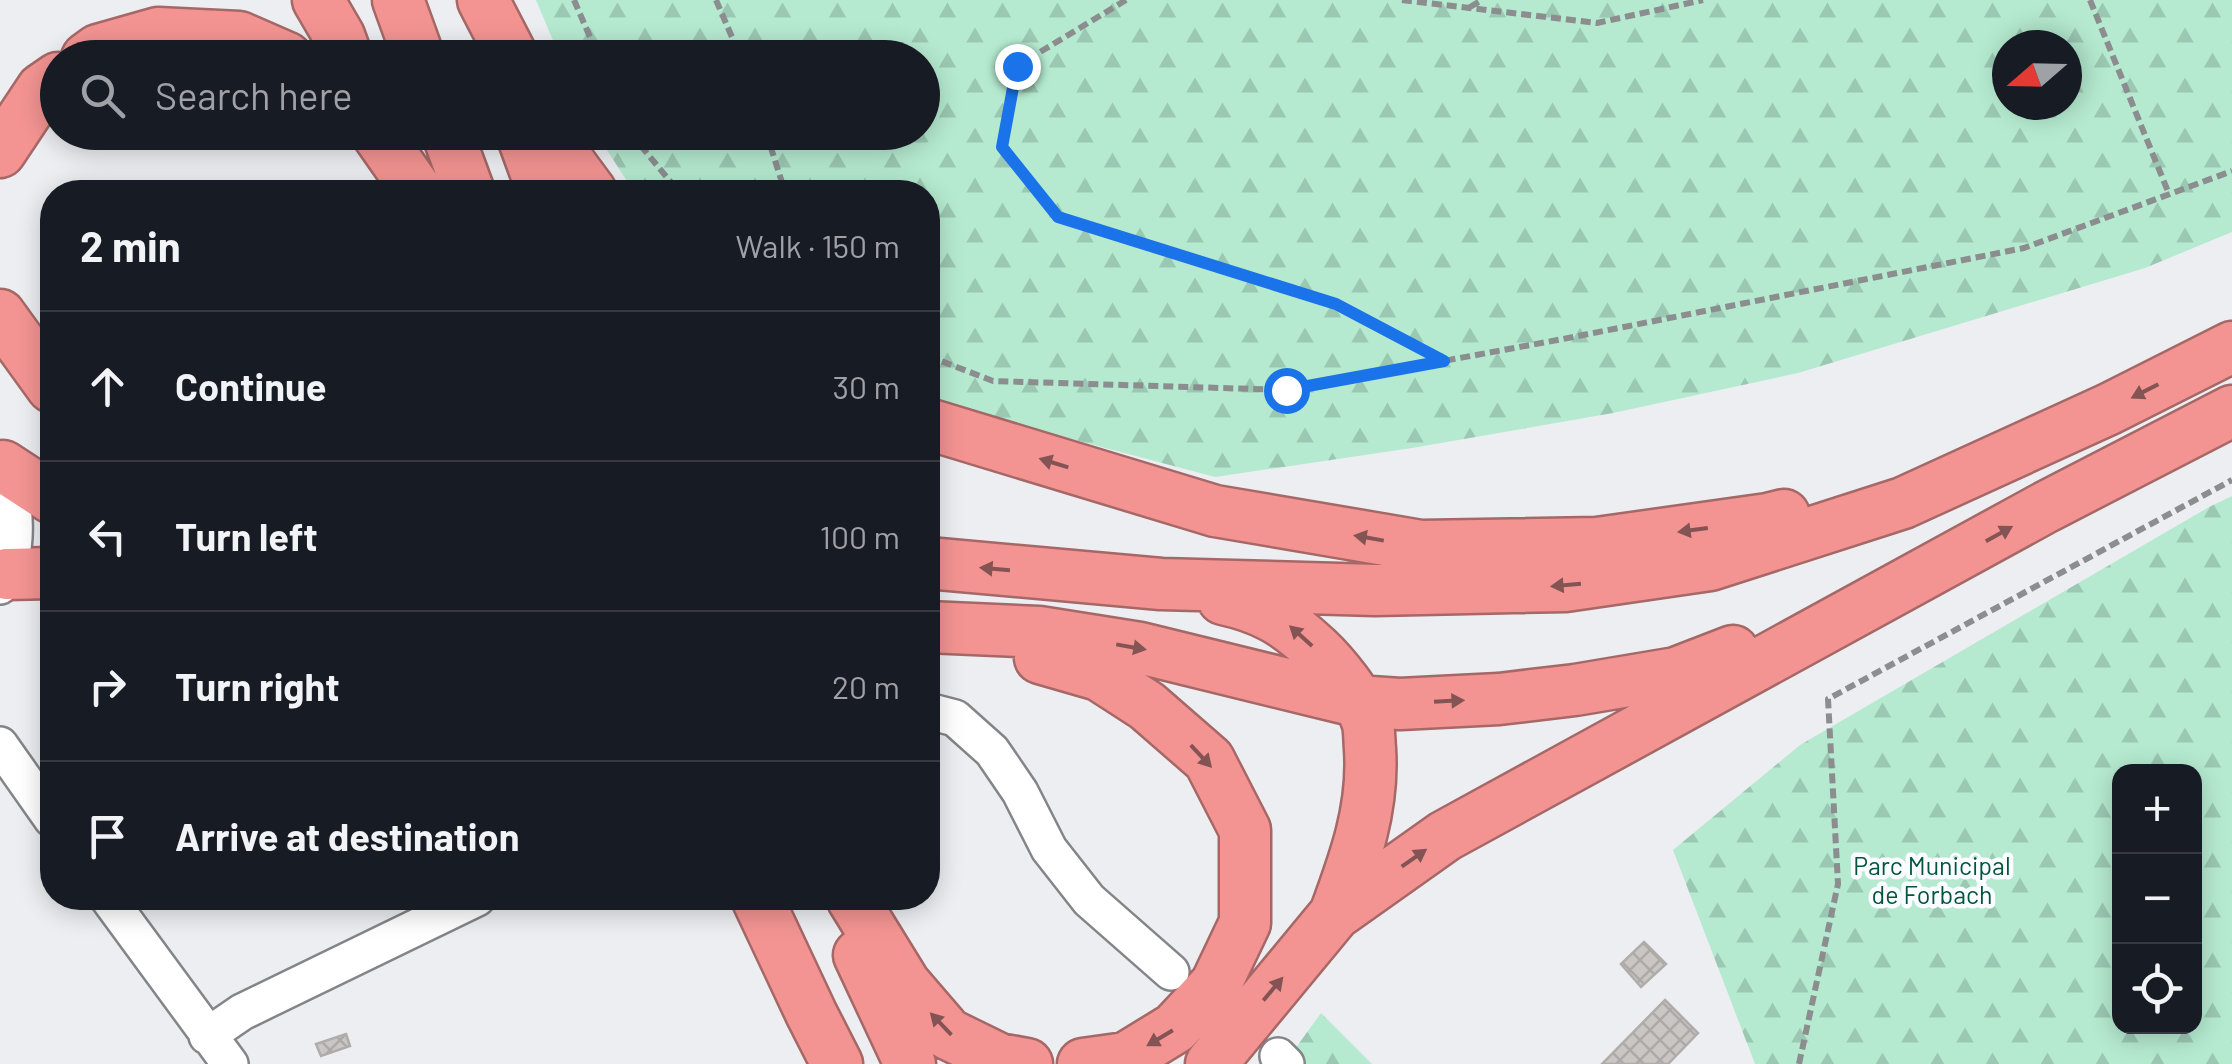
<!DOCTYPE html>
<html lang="en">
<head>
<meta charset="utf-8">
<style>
	body { margin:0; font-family:Barlow,sans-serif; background:#242831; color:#f1f3f6 }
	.controls { position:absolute; right:30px; bottom:30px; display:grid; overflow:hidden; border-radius:20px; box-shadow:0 5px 25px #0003 }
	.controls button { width:90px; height:90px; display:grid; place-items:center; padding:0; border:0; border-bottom:2px solid #363941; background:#171b24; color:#f1f3f6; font:50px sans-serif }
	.compass { position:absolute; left:1992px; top:30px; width:90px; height:90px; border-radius:50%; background:#171b24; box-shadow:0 5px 25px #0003; rotate:250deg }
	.stop { position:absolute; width:30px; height:30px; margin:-22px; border:8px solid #1a73e8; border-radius:50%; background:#fff }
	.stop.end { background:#1a73e8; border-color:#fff; box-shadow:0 2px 10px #0008 }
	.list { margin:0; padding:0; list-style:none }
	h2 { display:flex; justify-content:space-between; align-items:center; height:130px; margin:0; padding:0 40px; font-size:42px }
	h2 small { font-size:32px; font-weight:400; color:#9ea1a6 }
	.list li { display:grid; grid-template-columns:65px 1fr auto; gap:30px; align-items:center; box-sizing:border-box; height:150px; padding:0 40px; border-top:2px solid #363941 }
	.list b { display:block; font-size:38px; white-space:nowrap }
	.list em { font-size:32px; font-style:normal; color:#9ea1a6 }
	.icon { flex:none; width:55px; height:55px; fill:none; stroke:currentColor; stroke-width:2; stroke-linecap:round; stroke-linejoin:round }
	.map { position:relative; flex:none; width:2232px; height:1064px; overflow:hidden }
	.search { position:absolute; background:#171b24; box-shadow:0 5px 25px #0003; left:40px; top:40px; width:900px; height:110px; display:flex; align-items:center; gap:25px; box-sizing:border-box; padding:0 35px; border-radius:55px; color:#9ea1a6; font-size:38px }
	.panel { position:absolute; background:#171b24; box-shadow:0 5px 25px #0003; left:40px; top:180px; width:900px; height:730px; border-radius:40px }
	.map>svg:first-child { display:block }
	.forest { fill:url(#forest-firs); fill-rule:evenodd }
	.building { fill:url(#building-cross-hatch); stroke:#b0acaa; stroke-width:2.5 }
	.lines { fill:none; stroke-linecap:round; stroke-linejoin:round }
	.minor-casing { stroke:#838588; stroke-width:40 }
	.highway-casing { stroke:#a56867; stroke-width:55 }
	.path { stroke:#8b8d8f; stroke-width:6; stroke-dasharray:10 5; stroke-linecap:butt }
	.minor { stroke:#fff; stroke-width:35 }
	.highway { stroke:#f39492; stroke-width:50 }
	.oneway { fill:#845454 }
	.route { stroke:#1a73e8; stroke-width:12 }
	.labels { text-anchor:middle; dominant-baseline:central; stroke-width:9; stroke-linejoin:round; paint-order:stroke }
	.park-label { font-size:25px; fill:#00553a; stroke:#fafcff }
</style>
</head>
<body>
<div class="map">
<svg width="2232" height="1064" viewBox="0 0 2232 1064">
	<defs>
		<pattern id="forest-firs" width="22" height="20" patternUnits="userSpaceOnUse" patternTransform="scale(2.5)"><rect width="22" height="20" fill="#b5ead0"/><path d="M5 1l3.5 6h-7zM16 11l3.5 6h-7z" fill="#9bc8b2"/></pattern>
		<pattern id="building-cross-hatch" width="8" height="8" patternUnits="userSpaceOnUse" patternTransform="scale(2.5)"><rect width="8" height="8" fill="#cac6c4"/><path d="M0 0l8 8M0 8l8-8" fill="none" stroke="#ada9a8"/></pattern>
	</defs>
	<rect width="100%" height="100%" fill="#eceef2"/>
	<path class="forest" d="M 536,0 L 2232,0 L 2232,232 L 2145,268 L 1798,373 L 1613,413 L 1412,448 L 1215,477 L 928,401 L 928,192 L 634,192 L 596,133 L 922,132 L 922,58 L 560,57 ZM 2007,45 L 2067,45 L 2067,105 L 2007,105 Z
		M 2232,496 L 2232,1064 L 1755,1064 L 1673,850 L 1800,745 L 2209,507 ZM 2120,772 L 2194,772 L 2194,1026 L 2120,1026 Z
		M 1321,1013 L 1372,1064 L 1284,1064 Z"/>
	<path class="building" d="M 1644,942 L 1666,964 L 1641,987 L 1621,964 Z
		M 1665,1000 L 1698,1033 L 1668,1064 L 1602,1064 Z
		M 346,1034 L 350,1046 L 321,1056 L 316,1044 Z"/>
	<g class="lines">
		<defs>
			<path id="minor" d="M 0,462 C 17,497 21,552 0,586
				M 928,711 L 955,718 L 992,751 L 1020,792 L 1049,849 L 1089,900 L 1171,972
				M 0,745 L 52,819
				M 108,898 L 230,1064
				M 207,1036 L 242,1012 L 477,898
				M 1278,1056 L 1286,1064"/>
			<path id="highway" d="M 318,0 L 339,36 L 347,58
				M 398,0 L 419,58
				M 483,0 L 513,58
				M 87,58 L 98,50 L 158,33 L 239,37 L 287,58
				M 376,132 L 418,192
				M 447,132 L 469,192
				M 521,132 L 543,192
				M 553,132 L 571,165 L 591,192
				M 0,152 L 42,89 L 58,78
				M 0,315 L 52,387
				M 928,424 L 1215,511 L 1421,546 L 1597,543 L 1768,519 L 1784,515
				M 3,466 L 52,498
				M 928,563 L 1161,584 L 1375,590 L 1565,586 L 1710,565 L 1903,503 L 2109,409 L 2232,347
				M 7,574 L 52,573
				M 1223,599 C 1264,608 1286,621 1317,650 C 1333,665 1359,697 1366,718 C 1370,727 1369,739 1370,749 C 1374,808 1355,860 1335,914
				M 928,627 L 1039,632 L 1140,648 L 1356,701 L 1400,704 L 1499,699 L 1575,690 L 1676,673 L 1733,651
				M 1040,658 L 1099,675 L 1147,706 L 1209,760 L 1245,830 L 1245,923 L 1216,984 L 1175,1028 L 1126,1058 L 1083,1064
				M 757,898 L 811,1013 L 837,1064
				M 852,898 L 905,984 L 948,1034 L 999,1059 L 1027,1064
				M 859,955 L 910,1064
				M 1211,1064 L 1335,914 L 1445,836 L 2046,507 L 2232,411"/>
		</defs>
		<use href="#minor" class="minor-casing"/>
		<use href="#highway" class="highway-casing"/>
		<path class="path" d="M 574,0 L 599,58
			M 716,0 L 741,58
			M 1126,0 L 1017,66 L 1002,147 L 1058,217 L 1336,304 L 1443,360
			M 1402,0 L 1597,23 L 1703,0
			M 2090,0 L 2169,194
			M 1470,7 L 1482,0
			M 634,132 L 641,146 L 679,192
			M 766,132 L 785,192
			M 928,356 L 993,381 L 1286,390 L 1563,339 L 2024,248 L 2232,171
			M 1799,1064 L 1838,884 L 1828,699 L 2232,480"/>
		<use href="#minor" class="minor"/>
		<use href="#highway" class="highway"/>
	</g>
	<defs><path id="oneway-solid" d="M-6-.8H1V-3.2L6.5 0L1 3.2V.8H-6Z" transform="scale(2.5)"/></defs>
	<g class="oneway">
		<use href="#oneway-solid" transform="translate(2145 391) rotate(153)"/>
		<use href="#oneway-solid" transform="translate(1054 463) rotate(-163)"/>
		<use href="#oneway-solid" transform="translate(1693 530) rotate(172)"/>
		<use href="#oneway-solid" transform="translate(1999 534) rotate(-29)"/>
		<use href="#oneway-solid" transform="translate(1369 538) rotate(-170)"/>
		<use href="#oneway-solid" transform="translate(995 569) rotate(-175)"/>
		<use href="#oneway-solid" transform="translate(1566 585) rotate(175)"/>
		<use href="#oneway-solid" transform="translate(1301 636) rotate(-138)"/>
		<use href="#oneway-solid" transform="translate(1131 647) rotate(10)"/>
		<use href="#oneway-solid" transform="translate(1449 701) rotate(-3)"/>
		<use href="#oneway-solid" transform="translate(1201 756) rotate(47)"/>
		<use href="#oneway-solid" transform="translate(1414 858) rotate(-35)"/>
		<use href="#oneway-solid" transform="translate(1273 989) rotate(-50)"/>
		<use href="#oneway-solid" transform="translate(941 1024) rotate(-134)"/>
		<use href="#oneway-solid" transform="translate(1160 1038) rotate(149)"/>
	</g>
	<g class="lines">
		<path class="route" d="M 1017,66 L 1002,147 L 1058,217 L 1336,304 L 1444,361 L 1286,390"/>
	</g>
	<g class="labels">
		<g class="park-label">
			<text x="1932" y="865">Parc Municipal<tspan x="1932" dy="29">de Forbach</tspan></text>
		</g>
	</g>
</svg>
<div class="controls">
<button>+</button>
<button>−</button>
<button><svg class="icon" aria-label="locate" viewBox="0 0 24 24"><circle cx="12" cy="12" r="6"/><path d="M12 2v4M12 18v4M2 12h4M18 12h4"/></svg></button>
</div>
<svg class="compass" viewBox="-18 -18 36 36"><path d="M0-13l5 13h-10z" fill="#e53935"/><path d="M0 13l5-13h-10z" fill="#9ea1a6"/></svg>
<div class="stop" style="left:1286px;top:390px"></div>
<div class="stop end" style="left:1017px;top:66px"></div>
<div class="search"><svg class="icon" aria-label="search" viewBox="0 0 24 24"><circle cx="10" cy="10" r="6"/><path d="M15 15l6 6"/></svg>Search here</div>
<section class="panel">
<h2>2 min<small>Walk · 150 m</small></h2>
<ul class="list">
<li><svg class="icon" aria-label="ahead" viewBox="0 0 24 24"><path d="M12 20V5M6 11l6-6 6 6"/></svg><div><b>Continue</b></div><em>30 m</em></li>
<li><svg class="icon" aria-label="left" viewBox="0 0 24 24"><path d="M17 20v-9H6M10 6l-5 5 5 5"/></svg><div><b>Turn left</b></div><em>100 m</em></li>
<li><svg class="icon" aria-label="right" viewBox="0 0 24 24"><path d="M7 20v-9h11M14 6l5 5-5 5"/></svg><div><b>Turn right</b></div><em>20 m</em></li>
<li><svg class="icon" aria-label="arrive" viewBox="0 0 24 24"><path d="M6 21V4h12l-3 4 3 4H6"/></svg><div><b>Arrive at destination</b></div></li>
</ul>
</section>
</div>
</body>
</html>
